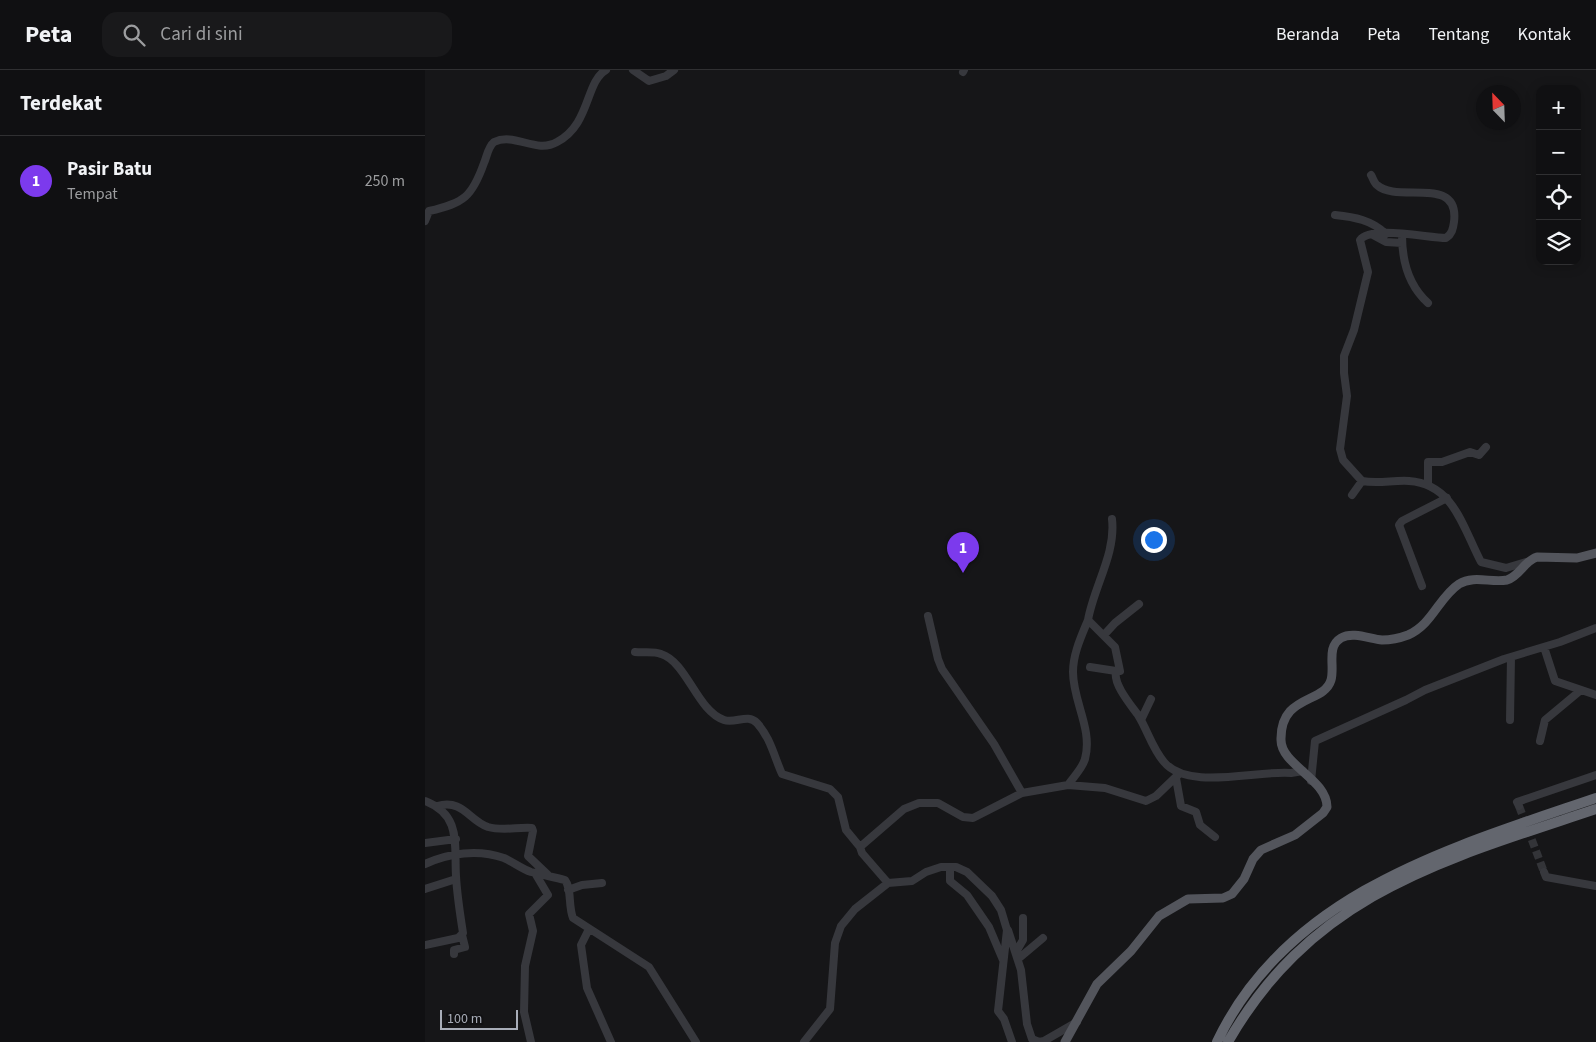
<!DOCTYPE html>
<html lang="id">
<head>
<meta charset="utf-8">
<style>
	body { margin:0; font-family:"Source Sans 3",sans-serif; background:#19191b; color:#f1f3f6 }
	.controls { position:absolute; right:15px; top:15px; display:grid; overflow:hidden; border-radius:10px; box-shadow:0 2px 12px #0003 }
	.controls button { width:45px; height:45px; display:grid; place-items:center; padding:0; border:0; border-bottom:1px solid #303032; background:#101012; color:#f1f3f6; font:25px sans-serif }
	.compass { position:absolute; left:1051px; top:15px; width:45px; height:45px; border-radius:50%; background:#101012; box-shadow:0 2px 12px #0003; rotate:337deg }
	.scale { position:absolute; left:15px; bottom:12px; width:78px; box-sizing:border-box; padding-left:5px; border:2px solid #a8adb8; border-top:0; font-size:14px; line-height:18px; white-space:nowrap; color:#a8adb8; -webkit-text-stroke:4px #111113; paint-order:stroke }
	.you { position:absolute; left:728px; top:469px; width:18px; height:18px; margin:-12px; border:4px solid #fff; border-radius:50%; background:#1a73e8; box-shadow:0 0 0 8px #1a73e833 }
	.badge { display:grid; place-items:center; width:32px; height:32px; border-radius:50%; background:#7c3aed; color:#fff; font-size:16px; font-weight:700 }
	.pin { position:absolute; translate:-50% -41px; filter:drop-shadow(0 1px 2px #0008) }
	.pin::after { content:''; position:absolute; top:26px; width:18px; height:15px; background:inherit; clip-path:polygon(0 0,100% 0,50% 100%) }
	.list { margin:0; padding:0; list-style:none }
	h2 { display:flex; justify-content:space-between; align-items:center; height:65px; margin:0; padding:0 20px; font-size:21px }
	h2 small { font-size:16px; font-weight:400; color:#9c9d9f }
	.list li { display:grid; grid-template-columns:32px 1fr auto; gap:15px; align-items:center; box-sizing:border-box; height:90px; padding:0 20px; border-top:1px solid #303032 }
	.list b { display:block; font-size:19px; white-space:nowrap }
	.list p { margin:0; font-size:16px; white-space:nowrap; color:#9c9d9f }
	.list em { font-size:16px; font-style:normal; color:#9c9d9f }
	.icon { flex:none; width:28px; height:28px; fill:none; stroke:currentColor; stroke-width:2; stroke-linecap:round; stroke-linejoin:round }
	.map { position:relative; flex:none; width:1171px; height:972px; overflow:hidden }
	header { display:flex; align-items:center; gap:30px; box-sizing:border-box; height:70px; padding:0 25px; background:#101012; border-bottom:1px solid #303032 }
	header strong { font-size:24px }
	nav { display:flex; gap:28px; margin-inline-start:auto; font-size:18px }
	.search { width:350px; height:45px; background:#19191b; display:flex; align-items:center; gap:12px; box-sizing:border-box; padding:0 18px; border-radius:15px; color:#9c9d9f; font-size:19px }
	main { display:flex }
	aside { flex:1; background:#101012 }
	.map>svg:first-child { display:block }
	.lines { fill:none; stroke-linecap:round; stroke-linejoin:round }
	.minor-tunnel { stroke:#333438; stroke-width:8; stroke-dasharray:8 4; stroke-linecap:butt }
	.minor { stroke:#37383d; stroke-width:8 }
	.major { stroke:#53555c; stroke-width:9 }
	.highway { stroke:#63666e; stroke-width:10 }
</style>
</head>
<body>
<header>
<strong>Peta</strong>
<div class="search"><svg class="icon" aria-label="search" viewBox="0 0 24 24"><circle cx="10" cy="10" r="6"/><path d="M15 15l6 6"/></svg>Cari di sini</div>
<nav><a>Beranda</a><a>Peta</a><a>Tentang</a><a>Kontak</a></nav>
</header>
<main>
<aside>
<h2>Terdekat<small></small></h2>
<ul class="list">
<li><span class="badge">1</span><div><b>Pasir Batu</b><p>Tempat</p></div><em>250 m</em></li>
</ul>
</aside>
<div class="map">
<svg width="1171" height="972" viewBox="0 0 1171 972">
	<rect width="100%" height="100%" fill="#161618"/>
	<g class="lines">
		<path class="minor-tunnel" d="M 1094,736 L 1119,802"/>
		<path class="minor" d="M 208,0 L 224,11 L 241,6 L 249,0
			M 538,2 L 539,0
			M 946,105 C 948,108 949,113 952,115 C 972,134 1035,104 1029,152 C 1028,159 1027,164 1021,168 C 1003,168 946,155 935,170 L 943,202 L 929,260 L 919,286 L 919,303 L 922,326 L 915,379 L 918,390 L 937,411 C 953,414 968,410 984,411 C 1029,414 1038,458 1056,492 L 1081,498 L 1101,492
			M 910,145 C 929,147 947,150 961,164
			M 0,151 L 4,141 C 39,133 47,127 59,93 C 62,86 63,77 69,72 C 90,62 111,84 132,72 C 166,54 160,12 181,0
			M 948,165 L 961,172 L 977,173
			M 977,165 C 977,191 983,215 1003,233
			M 1003,414 L 1003,392 L 1017,392 L 1045,382 L 1054,385 L 1061,377
			M 927,425 L 937,411
			M 687,449 C 691,484 669,516 663,550 L 690,577 L 695,601 L 691,601 C 688,614 705,634 713,645 C 722,659 727,678 739,692 C 763,721 831,700 866,703 L 878,701
			M 997,516 L 974,455 L 977,451 L 1022,428
			M 503,546 L 513,589 L 517,599 L 569,674 L 597,723
			M 679,565 L 690,553 L 714,534
			M 1119,577 L 1130,611 L 1171,625
			M 210,582 C 218,583 229,581 236,584 C 262,592 272,641 299,650 C 310,654 323,643 332,653 C 345,667 349,686 357,704 L 405,719 L 413,727 L 421,760 L 435,777
			M 665,597 L 691,601
			M 716,650 L 726,629
			M 1085,650 L 1086,587
			M 1115,671 L 1120,650 L 1156,620
			M 751,708 L 756,736 L 771,742 L 775,755 L 790,767
			M 886,711 L 890,671 L 981,630 L 1000,620 L 1079,589 L 1135,572 L 1171,558
			M 643,715 C 649,706 657,699 660,689 C 668,659 648,632 648,602 C 648,584 656,567 663,550
			M 0,731 C 37,745 29,775 31,806 C 32,825 35,844 38,863 L 33,868 L 0,875
			M 12,736 C 39,729 43,750 63,757 C 77,761 93,757 107,758 L 108,761 L 103,786 L 123,805
			M 1094,736 L 1092,732 L 1171,705
			M 0,773 L 31,769
			M 0,794 C 24,783 53,779 79,788 C 88,792 97,799 106,802 C 117,805 129,807 140,810 C 147,819 143,836 148,848 L 224,897 L 271,972
			M 525,797 L 525,811 L 542,825 L 564,857 L 578,890
			M 1119,802 L 1121,807 L 1171,816
			M 463,813 L 487,811 L 501,802 L 516,797 L 531,797 L 542,802 L 567,826 L 576,840 L 582,860 L 573,941 L 579,949 L 587,972
			M 0,819 L 31,809
			M 143,820 L 157,815 L 177,813
			M 164,859 L 156,875 L 162,918 L 186,972
			M 583,860 L 596,900 L 602,954 L 607,969 L 614,972 L 619,971 L 652,952
			M 591,882 L 598,870 L 598,848
			M 29,884 L 29,880 L 40,877 L 37,865
			M 593,889 L 618,868
			M 106,972 L 99,942 L 100,896 L 108,861 L 104,844 L 123,825 L 110,803
			M 379,972 L 405,939 L 410,873 L 416,856 L 430,839 L 463,813 L 437,783 L 435,777 L 479,739 L 494,733 L 513,733 L 538,747 L 548,748 L 597,723 L 643,715 L 680,718 L 721,731 L 731,726 L 754,704"/>
		<path class="major" d="M 640,972 L 672,914 L 706,881 L 734,846 L 763,829 L 798,828 L 807,824 L 819,809 L 828,789 L 836,780 L 870,765 L 898,743 L 902,737 C 902,709 856,695 856,670 C 855,624 899,634 906,610 C 910,596 901,577 916,568 C 928,561 945,569 957,570 C 966,570 975,568 983,565 C 1007,555 1014,527 1034,514 C 1049,505 1066,513 1082,510 C 1095,506 1099,491 1112,487 L 1152,488 L 1171,483"/>
		<path class="highway" d="M 792,972 C 862,823 1028,777 1171,728
			M 803,972 C 888,823 1019,790 1171,739"/>
	</g>
</svg>
<div class="controls">
<button>+</button>
<button>−</button>
<button><svg class="icon" aria-label="locate" viewBox="0 0 24 24"><circle cx="12" cy="12" r="6"/><path d="M12 2v4M12 18v4M2 12h4M18 12h4"/></svg></button>
<button><svg class="icon" aria-label="layers" viewBox="0 0 24 24"><path d="M12 4l9 5-9 5-9-5zM3 14l9 5 9-5"/></svg></button>
</div>
<svg class="compass" viewBox="-18 -18 36 36"><path d="M0-13l5 13h-10z" fill="#e53935"/><path d="M0 13l5-13h-10z" fill="#9c9d9f"/></svg>
<div class="scale">100 m</div>
<div class="you"></div>
<div class="pin badge" style="left:538px;top:503px">1</div>
</div>
</main>
</body>
</html>
